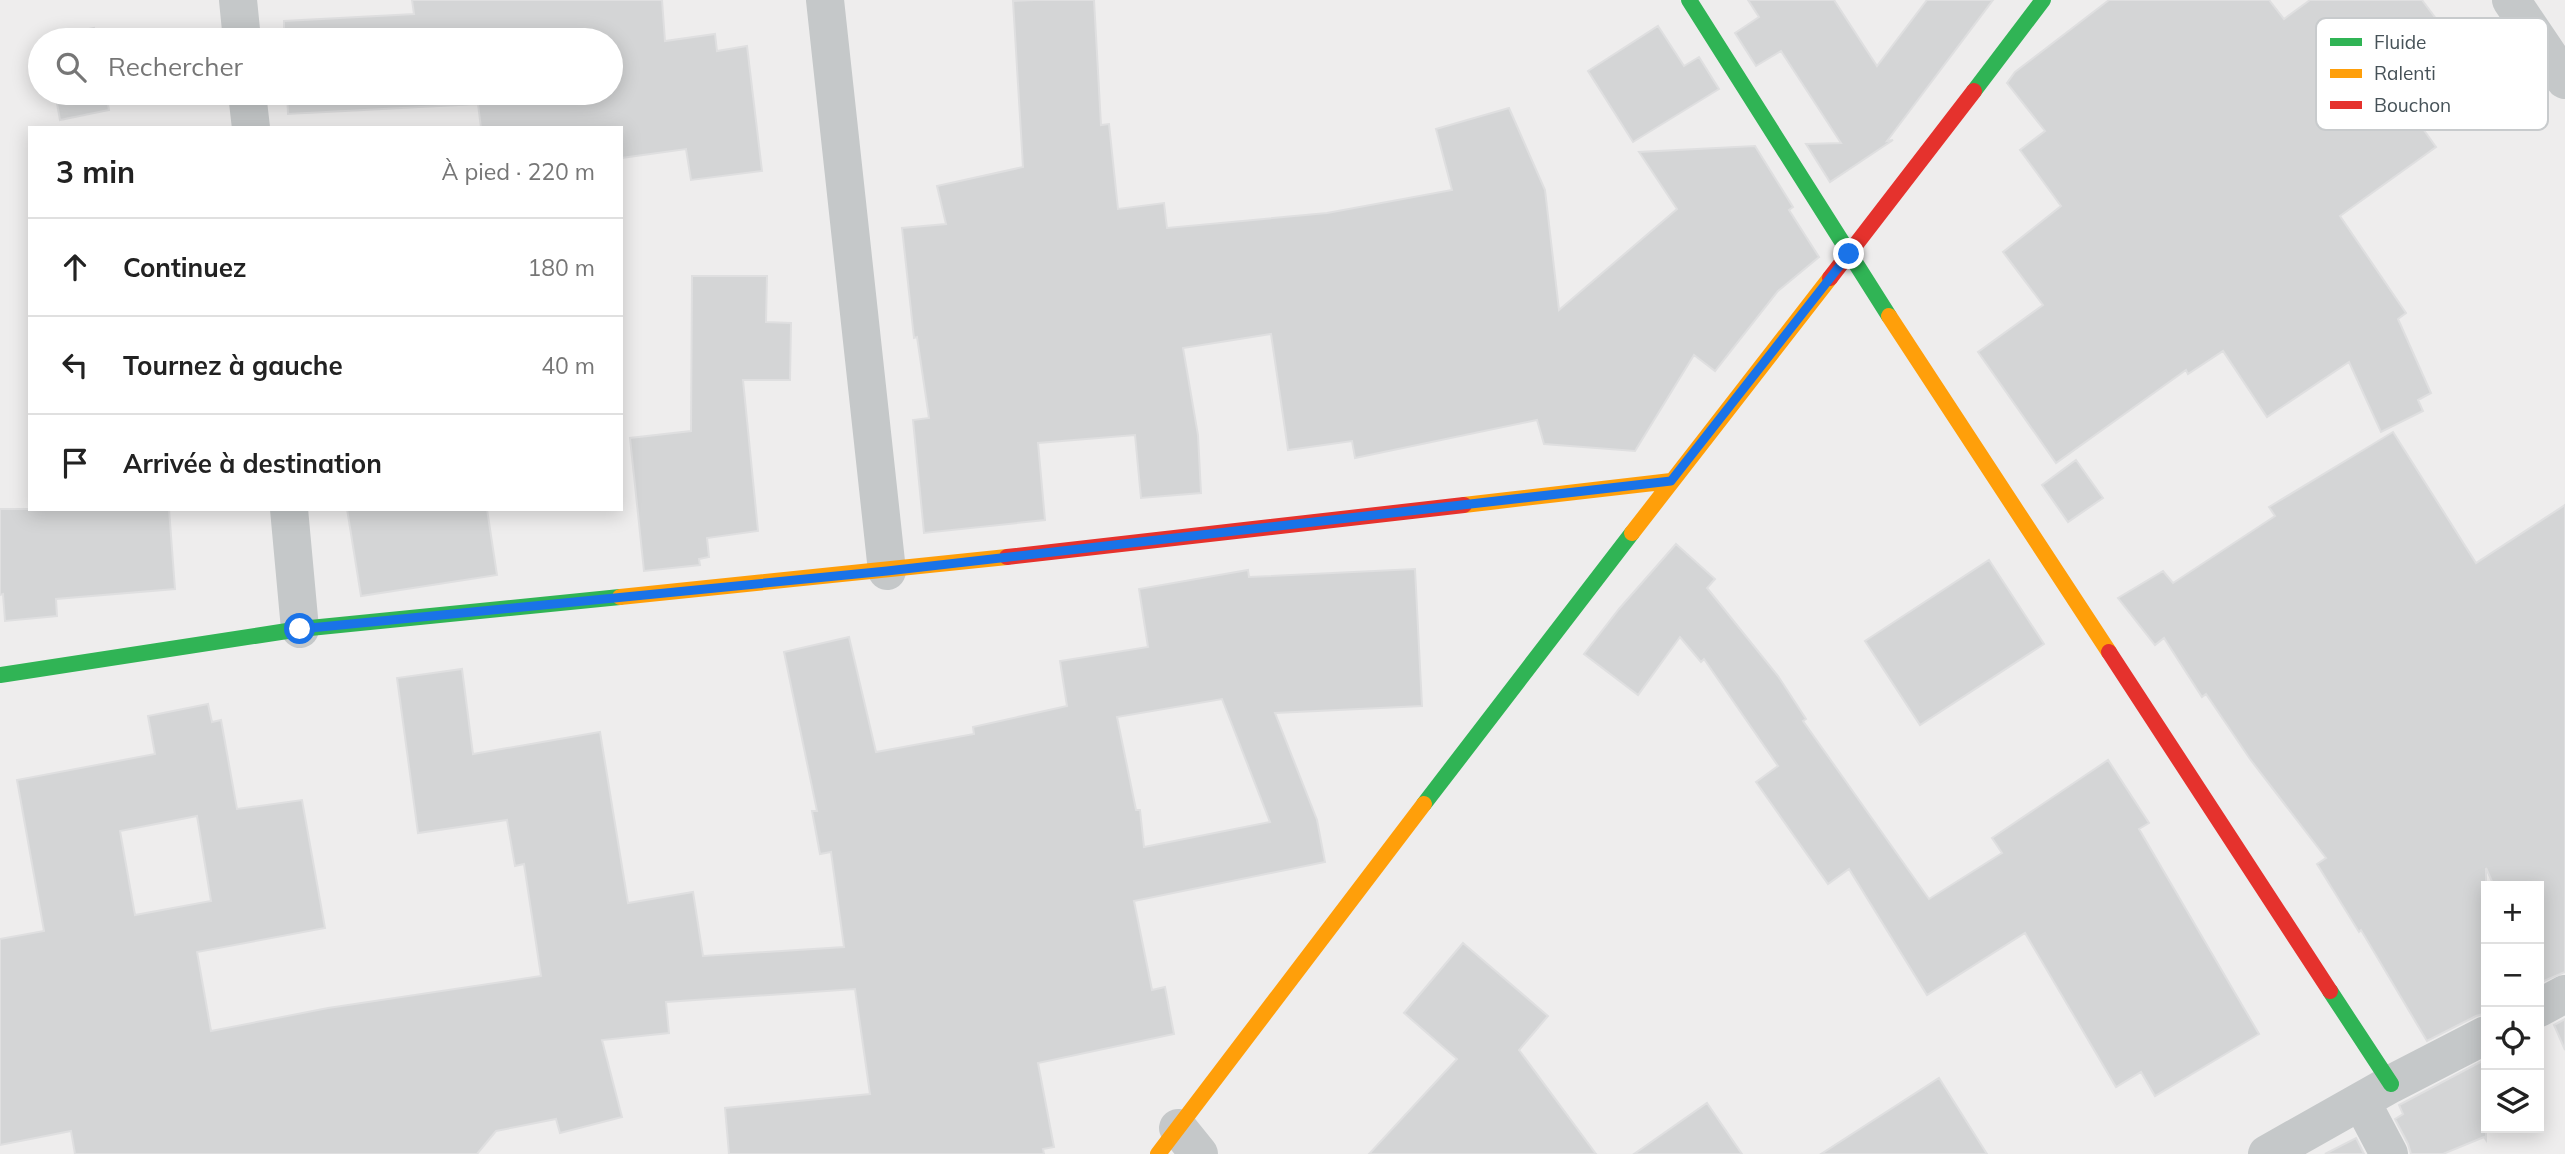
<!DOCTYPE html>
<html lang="fr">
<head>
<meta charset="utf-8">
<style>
	body { margin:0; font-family:Mulish,sans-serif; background:#f6f6f6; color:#222 }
	.controls { position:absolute; right:21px; bottom:21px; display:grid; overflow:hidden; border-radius:0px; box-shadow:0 4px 18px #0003 }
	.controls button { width:63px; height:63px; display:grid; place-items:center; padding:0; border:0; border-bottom:2px solid #e0e0e0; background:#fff; color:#222; font:35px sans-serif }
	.stop { position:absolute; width:21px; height:21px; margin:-16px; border:5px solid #1a73e8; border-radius:50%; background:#fff }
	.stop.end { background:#1a73e8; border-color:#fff; box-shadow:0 2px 7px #0008 }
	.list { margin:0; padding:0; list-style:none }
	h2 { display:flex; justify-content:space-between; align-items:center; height:91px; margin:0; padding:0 28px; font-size:30px }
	h2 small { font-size:23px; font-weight:400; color:#767676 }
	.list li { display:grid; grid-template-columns:46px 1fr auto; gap:21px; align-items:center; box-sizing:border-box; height:98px; padding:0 28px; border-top:2px solid #e0e0e0 }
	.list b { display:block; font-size:26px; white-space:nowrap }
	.list em { font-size:23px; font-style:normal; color:#767676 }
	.icon { flex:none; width:38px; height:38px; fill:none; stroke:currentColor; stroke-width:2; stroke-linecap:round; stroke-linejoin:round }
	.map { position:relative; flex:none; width:2565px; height:1154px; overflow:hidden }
	.search { position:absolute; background:#fff; box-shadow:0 4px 18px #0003; left:28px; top:28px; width:595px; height:77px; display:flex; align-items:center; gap:18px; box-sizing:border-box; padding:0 24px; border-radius:38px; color:#767676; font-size:26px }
	.panel { position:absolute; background:#fff; box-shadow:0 4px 18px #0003; left:28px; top:126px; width:595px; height:385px; border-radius:0px }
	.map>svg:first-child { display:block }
	.building { fill:#d4d5d6; stroke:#dfdfe0; stroke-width:2; fill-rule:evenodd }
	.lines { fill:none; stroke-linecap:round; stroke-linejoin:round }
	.street { stroke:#c5c8c9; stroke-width:38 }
	.fast { stroke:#30b455; stroke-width:16 }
	.slow { stroke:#ff9f0a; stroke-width:16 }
	.jam { stroke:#e5322d; stroke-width:16 }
	.route { stroke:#1a73e8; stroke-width:9 }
	.key { fill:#fff; stroke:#c8cbcd; stroke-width:2 }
	.key-label { font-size:19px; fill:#465258 }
</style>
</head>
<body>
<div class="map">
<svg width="2565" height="1154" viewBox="0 0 2565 1154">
	<rect width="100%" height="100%" fill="#eeeded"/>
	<path class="building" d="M 412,0 L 662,0 L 665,41 L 715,34 L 717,51 L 747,46 L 762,171 L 691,180 L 686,149 L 621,158 L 621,128 L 481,128 L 478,104 L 288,114 L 287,93 L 611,93 L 611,40 L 284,40 L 284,21 L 414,14 Z
		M 1035,0 L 1094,0 L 1101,125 L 1109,124 L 1118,209 L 1164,203 L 1167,228 L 1327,213 L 1452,190 L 1436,129 L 1509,108 L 1545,190 L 1559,310 L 1677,209 L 1639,152 L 1755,146 L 1793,207 L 1789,210 L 1819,257 L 1778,291 L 1715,371 L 1694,355 L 1635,451 L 1544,444 L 1537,420 L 1355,458 L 1352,441 L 1288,450 L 1271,334 L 1183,348 L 1198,435 L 1201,493 L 1141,498 L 1135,435 L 1038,443 L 1045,520 L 924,533 L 913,420 L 929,418 L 917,337 L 914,338 L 902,228 L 946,224 L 937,186 L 1023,167 L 1013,1 Z
		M 1748,0 L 1834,0 L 1877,66 L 1927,0 L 1993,0 L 1887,141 L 1893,140 L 1830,182 L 1806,144 L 1841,143 L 1781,51 L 1756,66 L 1735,33 L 1759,17 Z
		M 2109,0 L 2269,0 L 2284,19 L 2310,0 L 2422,0 L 2458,48 L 2398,94 L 2436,147 L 2340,216 L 2406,313 L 2398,319 L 2431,393 L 2418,400 L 2423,411 L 2381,432 L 2349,362 L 2267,417 L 2223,351 L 2188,374 L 2186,370 L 2056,463 L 1978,352 L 2043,305 L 2003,252 L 2061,206 L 2020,150 L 2045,131 L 2007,83 L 2015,72 Z
		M 1658,26 L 1684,66 L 1699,57 L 1719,89 L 1633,142 L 1588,71 Z
		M 94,28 L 96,40 L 45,40 L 44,38 Z
		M 55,93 L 106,93 L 109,110 L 60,120 Z
		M 692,276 L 767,276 L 766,322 L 791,323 L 790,380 L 743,380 L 758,531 L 707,538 L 709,557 L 699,559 L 700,565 L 644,571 L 630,438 L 691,431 Z
		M 2393,432 L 2476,563 L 2565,505 L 2565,972 L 2539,983 L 2539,886 L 2494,886 L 2486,868 L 2486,1013 L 2476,1016 L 2427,1041 L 2361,930 L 2359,932 L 2317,864 L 2326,858 L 2250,759 L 2206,694 L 2202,697 L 2164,638 L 2155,645 L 2118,598 L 2163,571 L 2173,583 L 2275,516 L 2269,507 Z
		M 2076,460 L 2103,498 L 2068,522 L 2042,485 Z
		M 0,509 L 169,509 L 175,589 L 56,599 L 57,616 L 5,621 L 3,594 L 0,595 Z
		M 347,509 L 487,509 L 497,575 L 361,596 Z
		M 1676,544 L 1715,579 L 1707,588 L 1778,676 L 1806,719 L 1803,721 L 1929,899 L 2002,853 L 1992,838 L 2108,760 L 2149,823 L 2139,829 L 2259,1034 L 2155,1096 L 2141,1072 L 2116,1087 L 2025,933 L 1927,995 L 1849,869 L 1828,884 L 1756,782 L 1778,766 L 1704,659 L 1701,662 L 1680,637 L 1638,695 L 1584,654 L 1619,609 Z
		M 1989,560 L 2044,644 L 1920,725 L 1865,641 Z
		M 1415,569 L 1422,706 L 1275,713 L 1317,820 L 1325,862 L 1134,901 L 1152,990 L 1165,987 L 1174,1034 L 1038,1063 L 1054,1147 L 1043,1149 L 1044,1154 L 729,1154 L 725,1108 L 870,1094 L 855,989 L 666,1002 L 669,1033 L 602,1040 L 622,1117 L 560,1133 L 556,1119 L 496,1131 L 477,1154 L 75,1154 L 71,1131 L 0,1145 L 0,939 L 44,931 L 17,780 L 155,754 L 148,716 L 208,704 L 212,722 L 221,720 L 237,809 L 302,800 L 325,928 L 197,952 L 211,1031 L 328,1008 L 541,976 L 524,864 L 515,866 L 507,820 L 418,833 L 397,678 L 462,669 L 473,754 L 600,732 L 628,903 L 693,892 L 703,956 L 844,947 L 831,852 L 820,854 L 812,811 L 817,811 L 784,652 L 849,637 L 876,752 L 974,734 L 973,727 L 1067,706 L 1060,661 L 1148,647 L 1139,589 L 1248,570 L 1249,577 ZM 1222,699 L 1270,822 L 1144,847 L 1140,810 L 1136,810 L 1117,717 ZM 197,816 L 211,901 L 135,915 L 120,831 Z
		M 1463,943 L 1548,1016 L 1519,1050 L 1596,1154 L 1369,1154 L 1457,1059 L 1404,1013 Z
		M 2565,1019 L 2565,1050 L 2554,1025 Z
		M 2486,1059 L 2486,1140 L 2484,1137 L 2443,1154 L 2411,1154 L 2408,1144 L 2395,1119 L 2403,1114 L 2399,1105 Z
		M 1939,1078 L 1987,1154 L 1821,1154 Z
		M 1707,1103 L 1742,1154 L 1634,1154 Z
		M 2356,1138 L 2364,1154 L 2325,1154 Z"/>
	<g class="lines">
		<path class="street" d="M 238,0 L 242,40
			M 825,0 L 887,571
			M 2511,0 L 2565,80
			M 247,93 L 251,128
			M 289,509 L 300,629
			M 2539,1008 L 2565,994
			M 2361,1101 L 2389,1154
			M 1178,1128 L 1199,1154
			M 2267,1154 L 2391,1084 L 2486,1035"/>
		<path class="fast" d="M 1689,0 L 1889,316
			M 1974,91 L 2043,0
			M 0,675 L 300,629 L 620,597
			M 1424,804 L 1632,533
			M 2330,991 L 2391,1084"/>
		<path class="slow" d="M 1889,316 L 2109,652
			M 1464,505 L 1671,481
			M 1632,533 L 1830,278
			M 620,597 L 1007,557
			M 1158,1154 L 1424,804"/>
		<path class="jam" d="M 1830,278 L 1974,91
			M 1007,557 L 1464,505
			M 2109,652 L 2330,991"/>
	</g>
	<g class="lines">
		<path class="route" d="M 300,629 L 887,571 L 1671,481 L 1849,254"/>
	</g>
	<rect x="2316" y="18" width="232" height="112" rx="10" class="key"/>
	<rect x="2330" y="38" width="32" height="8" fill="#30b455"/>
	<rect x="2330" y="69" width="32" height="9" fill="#ff9f0a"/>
	<rect x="2330" y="101" width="32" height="8" fill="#e5322d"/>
	<g class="key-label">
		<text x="2374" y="49">Fluide</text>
		<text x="2374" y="80">Ralenti</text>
		<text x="2374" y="112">Bouchon</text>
	</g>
</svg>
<div class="controls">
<button>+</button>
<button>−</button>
<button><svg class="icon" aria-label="locate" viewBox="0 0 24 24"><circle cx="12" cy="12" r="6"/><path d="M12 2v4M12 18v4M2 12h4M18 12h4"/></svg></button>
<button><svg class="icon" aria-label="layers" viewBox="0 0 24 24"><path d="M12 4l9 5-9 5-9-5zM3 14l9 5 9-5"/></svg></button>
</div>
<div class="stop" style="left:300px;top:629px"></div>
<div class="stop end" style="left:1849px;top:254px"></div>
<div class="search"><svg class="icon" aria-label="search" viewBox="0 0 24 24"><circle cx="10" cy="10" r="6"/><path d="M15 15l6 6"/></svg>Rechercher</div>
<section class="panel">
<h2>3 min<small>À pied · 220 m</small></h2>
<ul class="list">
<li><svg class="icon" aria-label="ahead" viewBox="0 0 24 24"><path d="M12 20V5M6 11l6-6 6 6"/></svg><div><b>Continuez</b></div><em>180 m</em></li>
<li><svg class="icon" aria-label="left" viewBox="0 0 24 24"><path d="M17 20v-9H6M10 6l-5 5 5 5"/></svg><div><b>Tournez à gauche</b></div><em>40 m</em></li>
<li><svg class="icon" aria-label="arrive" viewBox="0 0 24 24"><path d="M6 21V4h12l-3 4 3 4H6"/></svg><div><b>Arrivée à destination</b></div></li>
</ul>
</section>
</div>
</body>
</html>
